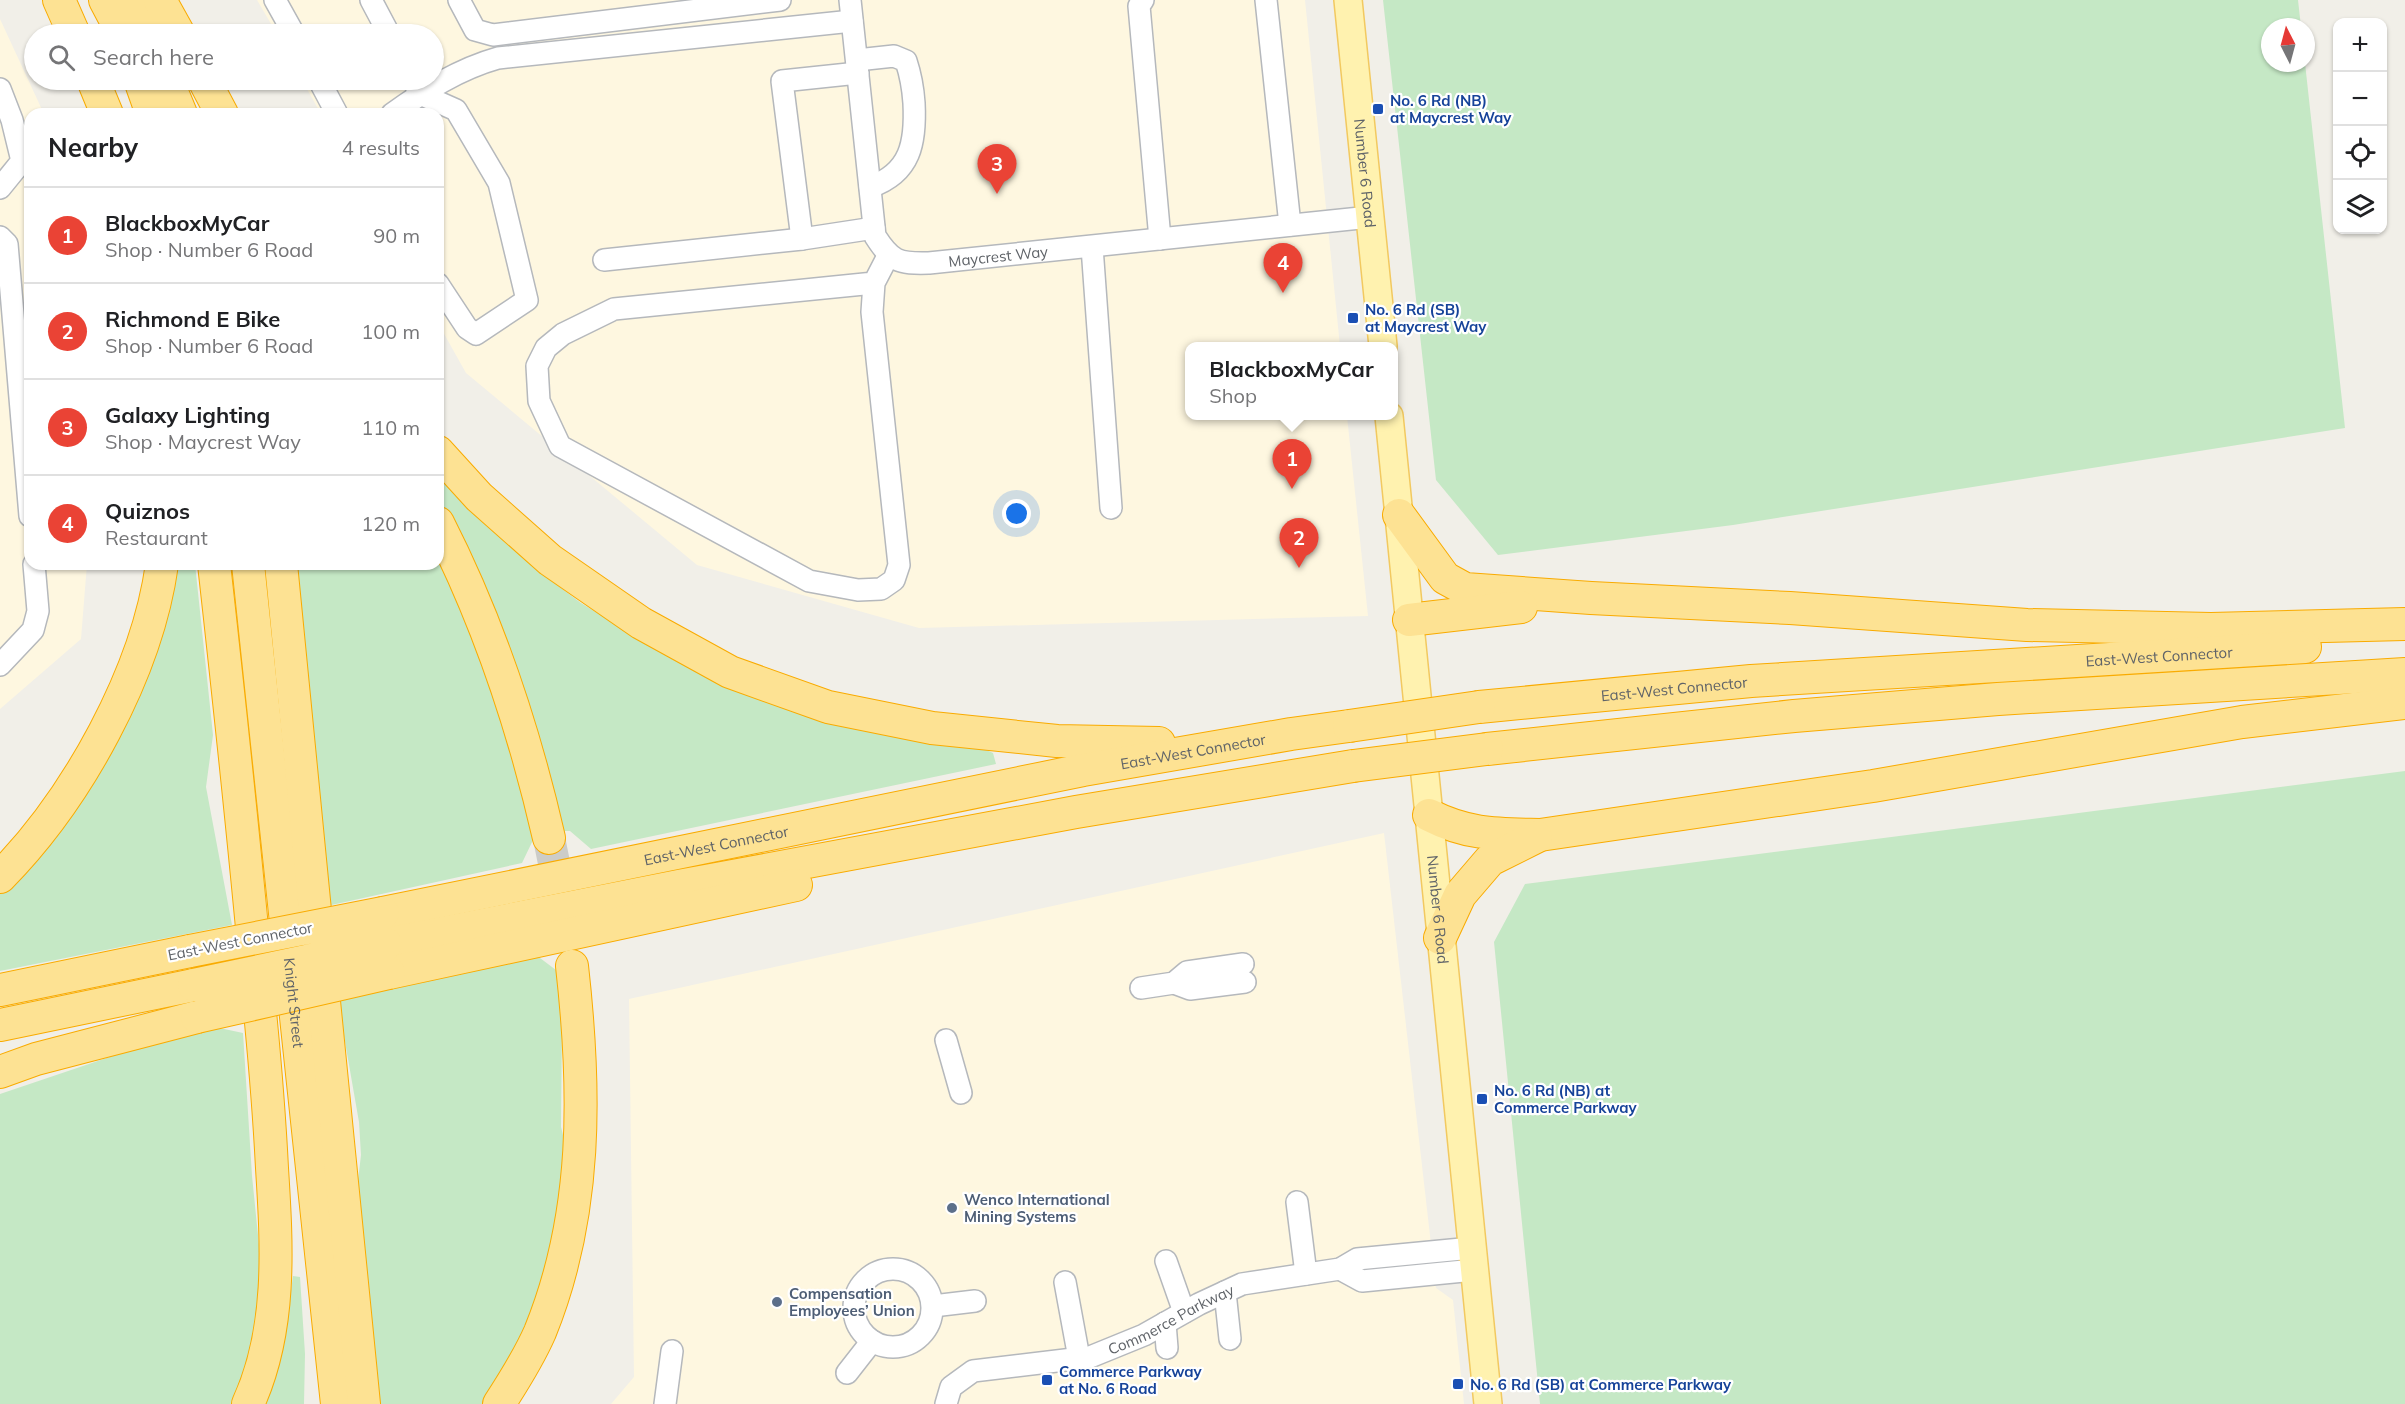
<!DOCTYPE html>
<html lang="en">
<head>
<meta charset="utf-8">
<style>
	body { margin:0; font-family:Mulish,sans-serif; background:#f2f2f2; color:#202124 }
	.controls { position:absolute; right:18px; top:18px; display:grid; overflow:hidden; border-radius:12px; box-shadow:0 2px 4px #0004 }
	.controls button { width:54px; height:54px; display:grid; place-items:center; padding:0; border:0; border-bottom:2px solid #e0e0e0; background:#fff; color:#202124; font:30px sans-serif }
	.compass { position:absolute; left:2261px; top:18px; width:54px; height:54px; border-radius:50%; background:#fff; box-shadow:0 2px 4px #0004; rotate:354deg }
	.you { position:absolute; left:1017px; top:514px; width:21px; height:21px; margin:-15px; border:4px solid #fff; border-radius:50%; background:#1a73e8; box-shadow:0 0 0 9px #1a73e833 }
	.badge { display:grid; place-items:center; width:39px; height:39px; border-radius:50%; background:#ea4335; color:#fff; font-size:20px; font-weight:700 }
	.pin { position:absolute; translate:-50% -50px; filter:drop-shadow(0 2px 3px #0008) }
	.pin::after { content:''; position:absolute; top:32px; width:21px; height:18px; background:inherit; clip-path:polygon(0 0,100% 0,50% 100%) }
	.popup { position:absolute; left:1185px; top:342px; width:213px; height:78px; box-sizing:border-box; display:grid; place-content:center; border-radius:12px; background:#fff; filter:drop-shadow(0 2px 4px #0005); font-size:20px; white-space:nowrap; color:#757577 }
	.popup b { font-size:22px; color:#202124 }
	.popup::after { content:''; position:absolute; left:50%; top:100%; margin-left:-12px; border:12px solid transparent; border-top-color:#fff }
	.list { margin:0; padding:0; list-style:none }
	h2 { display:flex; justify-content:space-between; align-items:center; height:78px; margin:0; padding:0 24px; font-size:26px }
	h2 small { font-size:20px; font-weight:400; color:#757577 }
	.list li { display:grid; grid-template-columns:39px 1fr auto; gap:18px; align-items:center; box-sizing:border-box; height:96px; padding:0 24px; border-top:2px solid #e0e0e0 }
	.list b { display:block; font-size:22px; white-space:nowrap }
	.list p { margin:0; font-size:20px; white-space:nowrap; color:#757577 }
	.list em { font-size:20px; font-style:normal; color:#757577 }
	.icon { flex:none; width:33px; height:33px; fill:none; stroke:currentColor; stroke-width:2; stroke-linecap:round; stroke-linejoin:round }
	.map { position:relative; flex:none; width:2405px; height:1404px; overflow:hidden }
	.search { position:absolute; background:#fff; box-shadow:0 2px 4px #0004; left:24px; top:24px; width:420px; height:66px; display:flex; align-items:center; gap:15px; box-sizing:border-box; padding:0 21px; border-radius:33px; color:#757577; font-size:22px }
	.panel { position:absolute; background:#fff; box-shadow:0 2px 4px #0004; left:24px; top:108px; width:420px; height:462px; border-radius:18px }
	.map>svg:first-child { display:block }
	.commercial { fill:#fef7e0 }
	.green { fill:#c5e8c5 }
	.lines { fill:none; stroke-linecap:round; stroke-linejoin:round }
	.highway-tunnel { stroke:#ccccc8; stroke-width:32; stroke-dasharray:32 16; stroke-linecap:butt }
	.minor-casing { stroke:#b5b8bc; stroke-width:24 }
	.major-casing { stroke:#f2c960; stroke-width:30 }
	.highway-casing { stroke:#f9ab00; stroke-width:34 }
	.minor { stroke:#fff; stroke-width:21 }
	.major { stroke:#fff2af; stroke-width:27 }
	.highway { stroke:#fde293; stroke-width:32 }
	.highway-bridge-casing { stroke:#f9ab00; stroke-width:34; stroke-linecap:butt }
	.highway-bridge { stroke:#fde293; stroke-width:32 }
	.transit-dot { fill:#1a4fb4; stroke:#fff; stroke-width:2 }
	.service-dot { fill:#5c6f8a; stroke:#fff; stroke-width:2 }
	.labels { text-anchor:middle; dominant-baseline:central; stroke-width:4.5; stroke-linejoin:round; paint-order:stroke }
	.transit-label { font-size:15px; font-weight:bold; fill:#164399; stroke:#fff; text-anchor:start }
	.street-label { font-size:15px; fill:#5f6368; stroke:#fff }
	.service-label { font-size:15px; font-weight:bold; fill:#4e5e75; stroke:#fff; text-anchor:start }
</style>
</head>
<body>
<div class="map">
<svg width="2405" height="1404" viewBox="0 0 2405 1404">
	<rect width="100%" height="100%" fill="#f1efe8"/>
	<path class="commercial" d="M 257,0 L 1305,0 L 1340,346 L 1190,346 L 1190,416 L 1347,416 L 1368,616 L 919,628 L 697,565 L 466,373 L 438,323 L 438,114 L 321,114 L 302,80 L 434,80 L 434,34 L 277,34 Z
		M 0,19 L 44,114 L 30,114 L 30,564 L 87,564 L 81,639 L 0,709 Z
		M 1384,833 L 1436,1288 L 1453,1300 L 1464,1404 L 611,1404 L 634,1377 L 629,999 Z"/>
	<path class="green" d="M 1383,0 L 2298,0 L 2301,27 L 2270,27 L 2270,63 L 2305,63 L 2345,428 L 1733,525 L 1498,555 L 1436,480 Z
		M 438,474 L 533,567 L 581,603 L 633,635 L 982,748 L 993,753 L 996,764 L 591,849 L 570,831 L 560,831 L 456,530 L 438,496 Z
		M 438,550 L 490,672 L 534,838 L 522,863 L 327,906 L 290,564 L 438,564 Z
		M 176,564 L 195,564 L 213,735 L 206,787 L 232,925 L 0,971 L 0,887 L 15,874 Z
		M 2405,771 L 2405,1404 L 1540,1404 L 1494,942 L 1525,884 Z
		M 536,955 L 556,970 L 560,970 L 562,1025 L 561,1127 L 567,1151 L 552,1254 L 530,1320 L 484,1404 L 378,1404 L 356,1197 L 361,1155 L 359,1122 L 337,996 Z
		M 210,1026 L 243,1033 L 252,1176 L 263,1284 L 260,1313 L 242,1380 L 231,1404 L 0,1404 L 0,1094 L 157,1041 Z
		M 293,1276 L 300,1277 L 305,1354 L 304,1404 L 261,1404 L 287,1320 Z"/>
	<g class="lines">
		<path class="highway-tunnel" d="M 549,838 L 562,903"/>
		<defs>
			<g id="minor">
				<path d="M 275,0 L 294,34"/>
				<path d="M 371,0 L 389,34"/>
				<path d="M 459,0 L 475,30 L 493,35 L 780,0"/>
				<path id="s1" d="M 850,0 L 875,236 C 891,261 898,264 929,263 L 1370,217"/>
				<path d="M 1143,0 L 1139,6 L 1160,239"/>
				<path d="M 1266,0 L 1290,225"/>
				<path d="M 857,60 L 894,56 L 906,61 C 911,76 913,88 914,103 C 916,142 911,173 870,187"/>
				<path d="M 319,80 L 337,114"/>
				<path d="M 413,80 L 420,94 L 456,110 L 499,183 L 527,300 L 476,334 L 467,328 L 438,284"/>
				<path d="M 0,89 L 12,120 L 22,161 L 0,188"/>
				<path d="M 392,114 C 424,91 459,69 498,58 L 852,21"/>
				<path d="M 0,237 L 7,244 L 30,516"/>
				<path d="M 802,239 L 782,81 L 858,73"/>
				<path d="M 1092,247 L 1111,508"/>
				<path d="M 604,260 L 802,239 L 874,228"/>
				<path d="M 874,283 L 614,309 L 563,334 L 546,348 L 537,366 L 539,401 L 560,446 L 809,581 L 858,590 L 881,589 L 894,580 L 899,565 L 872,312 L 874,283 L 888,256"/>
				<path d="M 0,665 L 33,630 L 38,611 L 34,564"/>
				<path d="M 1174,983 L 1190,989 L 1245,982"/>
				<path d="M 1141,988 L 1174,983 L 1187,972 L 1243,964"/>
				<path d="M 946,1040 L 961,1093"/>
				<path d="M 1297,1202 L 1306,1274"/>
				<path d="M 1166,1261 L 1184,1312"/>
				<path d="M 1340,1269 L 1362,1281 L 1474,1270"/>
				<circle cx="893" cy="1308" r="39"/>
				<path d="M 1065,1282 L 1079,1358"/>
				<path d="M 1225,1292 L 1230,1339"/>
				<path d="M 933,1306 L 975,1301"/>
				<path d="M 1165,1323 L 1167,1348"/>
				<path d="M 847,1373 L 872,1341"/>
				<path d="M 665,1404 L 672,1351"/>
				<path id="s2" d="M 946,1404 L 951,1387 L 973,1371 L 1090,1357 L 1144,1335 L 1199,1304 L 1242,1284 L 1340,1269 L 1357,1259 L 1472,1248"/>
			</g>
			<g id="major">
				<path id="s3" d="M 1348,0 L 1383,346"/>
				<path id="s4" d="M 1389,416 L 1488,1404"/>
			</g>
			<g id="highway">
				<path d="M 59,0 L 74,34"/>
				<path d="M 105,0 L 123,34"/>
				<path d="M 132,0 L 148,34"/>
				<path d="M 160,0 L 179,34"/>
				<path d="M 93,80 L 107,114"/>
				<path d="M 140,80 L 152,114"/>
				<path d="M 167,80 L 181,114"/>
				<path d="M 204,80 L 222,114"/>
				<path d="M 438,452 L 479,497 L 550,560 L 641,623 L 730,672 L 828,707 L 932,728 L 1057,741 L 1159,743"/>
				<path d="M 1399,515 L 1445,578 L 1465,589 L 1591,598 L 1790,608 L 2027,625 L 2211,629 L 2405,624"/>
				<path d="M 438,523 C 489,623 524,729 549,838"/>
				<path d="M 214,564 C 230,707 245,849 258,992 C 264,1051 269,1109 272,1168 C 277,1247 282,1330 248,1404"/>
				<path id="s5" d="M 248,564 L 337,1404"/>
				<path d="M 281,564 C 309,844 335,1124 364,1404"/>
				<path d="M 1409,620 L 1521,607"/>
				<path id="s6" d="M 1479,707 L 1751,681 L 2305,647"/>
				<path d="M 1487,749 L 1794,716 L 1998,699 L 2405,674"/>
				<path d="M 1429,815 C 1468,835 1497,834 1540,835 L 1873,786 L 2242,722 L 2405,703"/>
				<path d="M 0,877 C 77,799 147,673 162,564"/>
				<path id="s7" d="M 383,913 L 1083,770 L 1291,734 L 1349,726"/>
				<path d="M 1440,938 L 1460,895 L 1490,860 L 1536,837"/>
				<path d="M 386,944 L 679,886 L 1076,812 L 1353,766"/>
				<path d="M 389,973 L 796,885"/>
				<path d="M 0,990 L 190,951"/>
				<path d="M 0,1025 L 194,985"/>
				<path d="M 0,1072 L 36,1059 L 197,1017"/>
				<path d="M 499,1404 C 514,1381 529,1357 540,1332 C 588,1214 586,1090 572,966"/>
			</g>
		</defs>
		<use href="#minor" class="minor-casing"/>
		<use href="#major" class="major-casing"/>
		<use href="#highway" class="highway-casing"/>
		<use href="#minor" class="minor"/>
		<use href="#major" class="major"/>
		<use href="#highway" class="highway"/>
		<defs>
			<path id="highway-bridge" d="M 1349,726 L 1479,707
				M 1353,766 L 1487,749
				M 190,951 L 383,913
				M 194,985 L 386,944
				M 197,1017 L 389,973"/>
		</defs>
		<use href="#highway-bridge" class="highway-bridge-casing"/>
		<use href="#highway-bridge" class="highway-bridge"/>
	</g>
	<g class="transit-dot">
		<rect x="1372" y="103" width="12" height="12" rx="3"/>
		<rect x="1347" y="312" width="12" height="12" rx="3"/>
		<rect x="1476" y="1093" width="12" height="12" rx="3"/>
		<rect x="1041" y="1374" width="12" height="12" rx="3"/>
		<rect x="1452" y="1378" width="12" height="12" rx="3"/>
	</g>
	<g class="service-dot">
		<circle cx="952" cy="1208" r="6"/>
		<circle cx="777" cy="1302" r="6"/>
	</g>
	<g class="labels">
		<g class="transit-label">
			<text x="1390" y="100">No. 6 Rd (NB)<tspan x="1390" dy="17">at Maycrest Way</tspan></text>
			<text x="1365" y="309">No. 6 Rd (SB)<tspan x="1365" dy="17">at Maycrest Way</tspan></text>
			<text x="1494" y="1090">No. 6 Rd (NB) at<tspan x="1494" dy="17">Commerce Parkway</tspan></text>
			<text x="1059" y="1371">Commerce Parkway<tspan x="1059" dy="17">at No. 6 Road</tspan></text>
			<text x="1470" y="1384">No. 6 Rd (SB) at Commerce Parkway</text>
		</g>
		<g class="street-label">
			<text stroke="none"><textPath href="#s3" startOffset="174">Number 6 Road</textPath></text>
			<text stroke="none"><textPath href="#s1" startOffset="372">Maycrest Way</textPath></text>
			<text stroke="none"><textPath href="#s6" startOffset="682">East-West Connector</textPath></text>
			<text stroke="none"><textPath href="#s6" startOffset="196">East-West Connector</textPath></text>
			<text stroke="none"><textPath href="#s7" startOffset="826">East-West Connector</textPath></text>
			<text stroke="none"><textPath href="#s7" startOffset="340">East-West Connector</textPath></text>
			<text stroke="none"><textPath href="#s4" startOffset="496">Number 6 Road</textPath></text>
			<text transform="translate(240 941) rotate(-11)">East-West Connector</text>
			<text stroke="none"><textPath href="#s5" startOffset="441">Knight Street</textPath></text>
			<text stroke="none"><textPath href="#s2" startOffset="252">Commerce Parkway</textPath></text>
		</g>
		<g class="service-label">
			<text x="964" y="1199">Wenco International<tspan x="964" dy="17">Mining Systems</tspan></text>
			<text x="789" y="1293">Compensation<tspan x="789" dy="17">Employees’ Union</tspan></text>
		</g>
	</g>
</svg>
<div class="controls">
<button>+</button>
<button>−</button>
<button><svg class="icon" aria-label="locate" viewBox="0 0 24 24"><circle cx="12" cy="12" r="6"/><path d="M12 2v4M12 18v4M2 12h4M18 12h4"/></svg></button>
<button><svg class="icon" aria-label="layers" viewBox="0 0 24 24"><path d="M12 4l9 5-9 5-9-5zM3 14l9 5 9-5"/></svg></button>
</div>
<svg class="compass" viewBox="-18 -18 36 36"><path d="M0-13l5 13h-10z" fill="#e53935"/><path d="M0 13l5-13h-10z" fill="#757577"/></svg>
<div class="you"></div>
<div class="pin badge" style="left:1292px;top:489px">1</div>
<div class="popup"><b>BlackboxMyCar</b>Shop</div>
<div class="pin badge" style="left:1299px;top:568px">2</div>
<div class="pin badge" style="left:997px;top:194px">3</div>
<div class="pin badge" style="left:1283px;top:293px">4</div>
<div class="search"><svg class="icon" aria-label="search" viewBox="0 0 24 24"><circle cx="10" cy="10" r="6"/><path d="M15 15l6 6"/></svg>Search here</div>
<section class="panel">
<h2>Nearby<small>4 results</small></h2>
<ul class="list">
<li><span class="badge">1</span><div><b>BlackboxMyCar</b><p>Shop · Number 6 Road</p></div><em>90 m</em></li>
<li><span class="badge">2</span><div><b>Richmond E Bike</b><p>Shop · Number 6 Road</p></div><em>100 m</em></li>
<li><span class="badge">3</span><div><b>Galaxy Lighting</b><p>Shop · Maycrest Way</p></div><em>110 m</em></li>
<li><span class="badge">4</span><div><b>Quiznos</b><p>Restaurant</p></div><em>120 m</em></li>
</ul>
</section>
</div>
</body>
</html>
